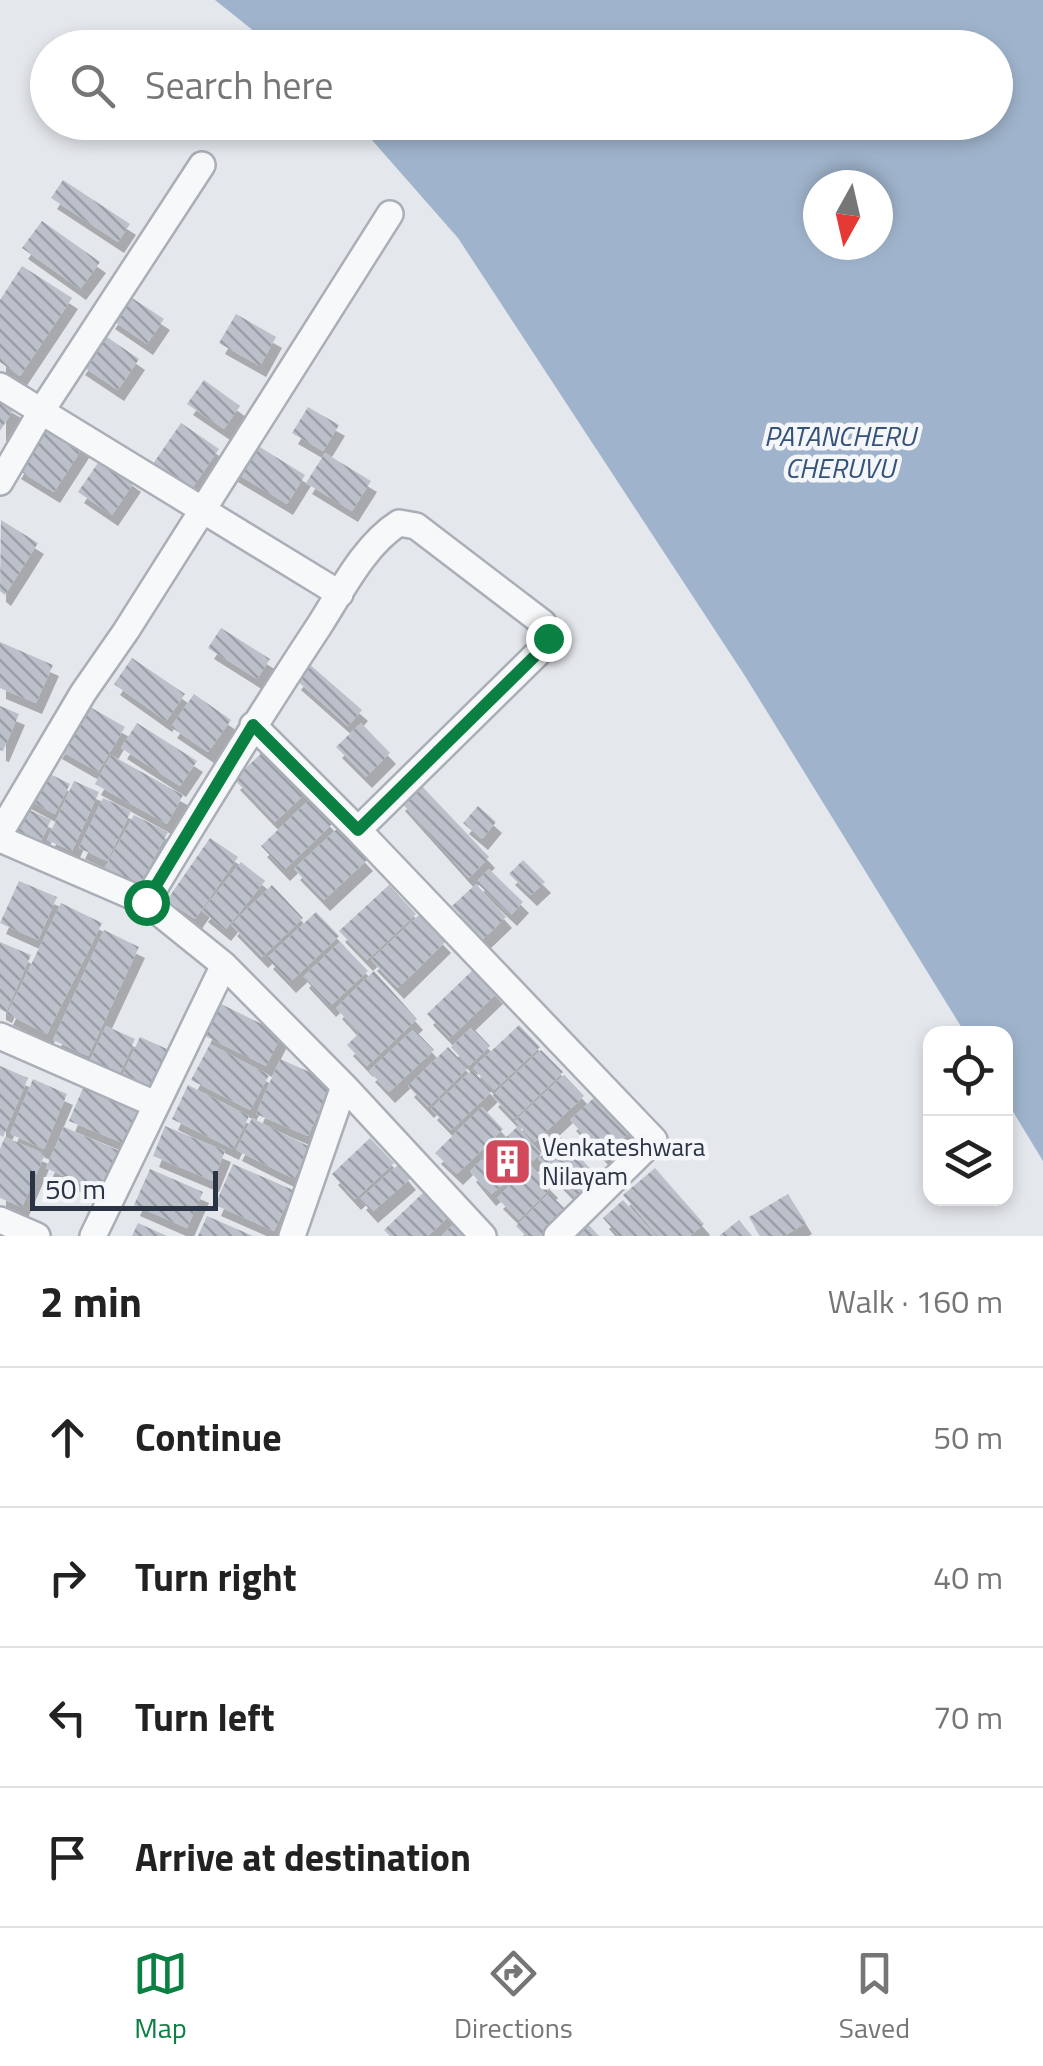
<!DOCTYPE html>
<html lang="en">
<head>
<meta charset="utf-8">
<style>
	body { margin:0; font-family:"Titillium Web",sans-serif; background:#f2f2f2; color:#222 }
	.controls { position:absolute; right:30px; bottom:30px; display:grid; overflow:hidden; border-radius:20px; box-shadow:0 5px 15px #0003 }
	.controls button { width:90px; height:90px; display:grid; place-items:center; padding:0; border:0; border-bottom:2px solid #e0e0e0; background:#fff; color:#222; font:50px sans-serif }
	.compass { position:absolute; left:803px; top:170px; width:90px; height:90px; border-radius:50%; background:#fff; box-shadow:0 5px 15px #0003; rotate:188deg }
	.scale { position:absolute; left:30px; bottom:25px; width:188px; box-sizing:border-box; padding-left:10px; border:5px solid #2b3445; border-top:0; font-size:28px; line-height:35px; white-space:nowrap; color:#2b3445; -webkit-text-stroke:8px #f4f6f9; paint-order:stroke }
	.stop { position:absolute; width:30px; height:30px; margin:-22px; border:8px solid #0b8043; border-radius:50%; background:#fff }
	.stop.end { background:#0b8043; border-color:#fff; box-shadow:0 2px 10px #0008 }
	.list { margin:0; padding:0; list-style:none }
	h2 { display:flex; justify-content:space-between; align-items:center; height:130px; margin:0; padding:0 40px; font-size:42px }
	h2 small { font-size:32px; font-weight:400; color:#767676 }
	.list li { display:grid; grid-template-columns:65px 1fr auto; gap:30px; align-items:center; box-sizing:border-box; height:140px; padding:0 40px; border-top:2px solid #e0e0e0 }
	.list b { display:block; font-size:38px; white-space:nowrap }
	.list em { font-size:32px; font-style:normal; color:#767676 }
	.icon { flex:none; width:55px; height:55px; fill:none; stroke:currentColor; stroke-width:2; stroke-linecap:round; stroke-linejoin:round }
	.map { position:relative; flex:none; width:1043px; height:1236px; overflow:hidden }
	.search { position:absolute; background:#fff; box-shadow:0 5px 15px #0003; left:30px; right:30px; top:30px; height:110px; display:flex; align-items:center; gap:25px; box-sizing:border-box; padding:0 35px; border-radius:55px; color:#767676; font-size:38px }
	.sheet { height:690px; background:#fff }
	nav { display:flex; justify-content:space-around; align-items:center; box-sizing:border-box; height:140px; border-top:2px solid #e0e0e0; background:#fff; font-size:28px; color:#767676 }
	nav a { display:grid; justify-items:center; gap:5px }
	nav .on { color:#0b8043 }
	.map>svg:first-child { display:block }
	.water { fill:#9fb4cc; fill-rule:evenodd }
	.building { fill:url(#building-back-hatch); filter:url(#shadow) }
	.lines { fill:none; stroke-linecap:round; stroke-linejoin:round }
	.minor-casing { stroke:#a9aeb7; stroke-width:30 }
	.minor { stroke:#f7f8fa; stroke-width:25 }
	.route { stroke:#0b8043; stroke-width:12 }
	.labels { text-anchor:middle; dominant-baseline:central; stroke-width:9; stroke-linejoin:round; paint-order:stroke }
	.poi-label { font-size:25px; fill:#2b3445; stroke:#f4f6f9; text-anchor:start }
	.water-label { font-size:28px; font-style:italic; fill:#34527a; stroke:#f4f6f9 }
</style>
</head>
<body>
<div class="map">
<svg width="1043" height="1236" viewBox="0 0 1043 1236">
	<defs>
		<pattern id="building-back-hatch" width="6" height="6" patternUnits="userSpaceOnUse" patternTransform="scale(2.5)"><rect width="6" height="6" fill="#bbc0ca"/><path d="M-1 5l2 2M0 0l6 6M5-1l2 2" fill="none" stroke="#989da6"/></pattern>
		<filter id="shadow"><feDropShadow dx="6" dy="11" stdDeviation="0" flood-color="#0004"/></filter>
	</defs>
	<rect width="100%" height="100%" fill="#e4e7ec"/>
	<path class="water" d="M 215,0 L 1043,0 L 1043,1161 L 1006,1100 L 1006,1034 L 965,1033 L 745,676 L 458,238 L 357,123 L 996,122 L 996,48 L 274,47 ZM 818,185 L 878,185 L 878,245 L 818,245 Z"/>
	<path class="building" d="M 63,180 L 130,224 L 118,242 L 51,198 Z
		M 42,221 L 100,262 L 80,289 L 22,248 Z
		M 22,266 L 72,298 L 20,376 L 0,362 L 0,300 Z
		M 126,294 L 164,319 L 147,344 L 109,318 Z
		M 236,314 L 276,337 L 260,366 L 219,343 Z
		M 101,333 L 139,359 L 118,390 L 79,364 Z
		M 204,380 L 240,406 L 224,429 L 187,404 Z
		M 0,398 L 15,407 L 0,431 Z
		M 308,407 L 339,425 L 323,451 L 292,433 Z
		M 46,419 L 85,444 L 54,492 L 15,468 Z
		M 181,423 L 219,449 L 186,497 L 148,471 Z
		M 250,441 L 305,475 L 287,504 L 232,471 Z
		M 325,453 L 371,481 L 352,511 L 306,483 Z
		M 102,457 L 135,481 L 112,515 L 78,492 Z
		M 1,520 L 38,543 L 5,595 L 0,591 Z
		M 221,628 L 270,659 L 257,679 L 208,648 Z
		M 0,642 L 53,665 L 36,703 L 0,688 Z
		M 132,658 L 185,694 L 166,721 L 114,684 Z
		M 308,663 L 362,710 L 348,726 L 295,679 Z
		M 194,694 L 231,720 L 208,752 L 171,727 Z
		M 83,703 L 125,727 L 98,772 L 56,748 Z
		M 0,706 L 19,714 L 3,751 L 0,750 Z
		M 137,723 L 197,761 L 180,786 L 121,748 Z
		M 361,723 L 390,753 L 366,777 L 336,747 Z
		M 266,749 L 307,792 L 275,822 L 234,779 Z
		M 111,755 L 183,795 L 167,824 L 95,784 Z
		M 40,769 L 70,784 L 55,814 L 25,798 Z
		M 74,781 L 99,792 L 72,851 L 47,840 Z
		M 418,782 L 489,857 L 469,878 L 399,800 Z
		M 103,798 L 131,811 L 107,861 L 79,848 Z
		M 309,800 L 332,824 L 284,870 L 261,846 Z
		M 21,806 L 51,820 L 37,849 L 7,835 Z
		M 478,806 L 496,822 L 482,839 L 463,823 Z
		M 134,815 L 168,832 L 136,891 L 102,873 Z
		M 337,829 L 367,860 L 324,900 L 294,869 Z
		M 210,838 L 238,857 L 195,919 L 167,900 Z
		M 523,860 L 545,882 L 531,895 L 509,874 Z
		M 241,862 L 265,881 L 225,930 L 202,911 Z
		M 489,869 L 523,902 L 511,915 L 476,882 Z
		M 19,881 L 57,897 L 38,940 L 0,923 Z
		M 476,884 L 506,917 L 483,939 L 452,906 Z
		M 272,885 L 303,918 L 262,957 L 231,925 Z
		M 389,885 L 416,914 L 367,960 L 339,931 Z
		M 61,903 L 102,923 L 47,1034 L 7,1014 Z
		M 316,912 L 339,936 L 290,982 L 267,958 Z
		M 419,915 L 445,942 L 398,988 L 371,960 Z
		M 104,930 L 139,947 L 88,1056 L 53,1040 Z
		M 0,942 L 31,955 L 6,1012 L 0,1009 Z
		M 340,942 L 368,971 L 330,1006 L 303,977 Z
		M 474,969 L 497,993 L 450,1038 L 427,1014 Z
		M 374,971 L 417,1019 L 367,1066 L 347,1045 L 359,1033 L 336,1008 Z
		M 219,1003 L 282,1034 L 266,1066 L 203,1035 Z
		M 519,1025 L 540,1047 L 494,1090 L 473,1068 Z
		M 106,1026 L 135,1039 L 118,1078 L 88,1065 Z
		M 472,1027 L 490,1046 L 469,1066 L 451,1047 Z
		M 414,1029 L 434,1050 L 389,1092 L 369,1071 Z
		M 140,1037 L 167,1049 L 150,1086 L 123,1074 Z
		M 210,1044 L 269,1075 L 250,1110 L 191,1080 Z
		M 448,1047 L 468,1068 L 428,1107 L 408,1086 Z
		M 541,1050 L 563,1072 L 514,1119 L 492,1096 Z
		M 280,1059 L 332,1082 L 308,1136 L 256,1114 Z
		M 0,1066 L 28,1078 L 3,1137 L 0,1135 Z
		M 472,1070 L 492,1091 L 451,1130 L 431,1109 Z
		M 564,1075 L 584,1096 L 535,1142 L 515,1121 Z
		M 33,1079 L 67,1094 L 44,1149 L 10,1134 Z
		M 188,1085 L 249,1116 L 233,1149 L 172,1119 Z
		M 83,1088 L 137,1110 L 123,1143 L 69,1121 Z
		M 596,1096 L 630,1132 L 604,1156 L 570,1120 Z
		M 482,1107 L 503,1129 L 457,1174 L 435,1153 Z
		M 252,1118 L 310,1147 L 294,1179 L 236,1150 Z
		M 165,1126 L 225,1151 L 213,1181 L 153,1156 Z
		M 518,1126 L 541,1154 L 490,1195 L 470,1171 Z
		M 64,1127 L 122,1152 L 103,1194 L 46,1168 Z
		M 5,1137 L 45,1154 L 22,1207 L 0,1198 L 0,1149 Z
		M 561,1137 L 599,1178 L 577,1199 L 538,1159 Z
		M 370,1138 L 394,1163 L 355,1199 L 332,1174 Z
		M 233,1164 L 293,1190 L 274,1231 L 215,1205 Z
		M 398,1165 L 410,1179 L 372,1212 L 360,1199 Z
		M 530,1165 L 552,1187 L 519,1220 L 497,1198 Z
		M 655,1168 L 704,1224 L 690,1236 L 658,1236 L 623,1195 Z
		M 150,1169 L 203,1192 L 187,1228 L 134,1205 Z
		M 425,1191 L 449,1216 L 428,1236 L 390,1236 L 384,1230 Z
		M 549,1193 L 571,1215 L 550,1236 L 526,1236 L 516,1226 Z
		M 788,1194 L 806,1223 L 784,1236 L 760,1236 L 749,1217 Z
		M 623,1200 L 656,1236 L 619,1236 L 603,1218 Z
		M 207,1216 L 253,1236 L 198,1236 Z
		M 739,1220 L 752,1236 L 719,1236 Z
		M 457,1221 L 471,1236 L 441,1236 Z
		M 586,1222 L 599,1236 L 572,1236 Z
		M 138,1223 L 167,1236 L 132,1236 Z"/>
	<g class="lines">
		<defs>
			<path id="minor" d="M 0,386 L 340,594
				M 0,482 L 42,410 L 202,165
				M 253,725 L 358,830 L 654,1140 L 557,1236
				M 0,833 L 83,693 L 126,631 L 390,214
				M 0,839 L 146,902 L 224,965 L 344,1086 L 483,1236
				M 146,902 C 202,809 259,717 319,626 C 341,592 364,545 399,523 L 416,526 L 543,623 L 548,638 L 540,651 L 358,830
				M 0,1036 L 155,1104
				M 0,1220 L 37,1236
				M 93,1236 L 224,965
				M 292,1236 L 344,1086"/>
		</defs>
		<use href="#minor" class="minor-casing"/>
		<use href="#minor" class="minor"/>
	</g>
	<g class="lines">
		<path class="route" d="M 146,902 L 253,725 L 358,830 L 540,651 L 548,638"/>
	</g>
	<defs>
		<symbol id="building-square" viewBox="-11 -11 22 22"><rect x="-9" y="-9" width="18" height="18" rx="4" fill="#d1495b" stroke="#f4f6f9"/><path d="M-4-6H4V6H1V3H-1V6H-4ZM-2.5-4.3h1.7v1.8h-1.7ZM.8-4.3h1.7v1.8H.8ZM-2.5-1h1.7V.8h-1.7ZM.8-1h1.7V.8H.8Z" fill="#fff"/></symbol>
	</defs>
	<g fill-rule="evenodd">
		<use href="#building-square" x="480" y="1134" width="55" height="55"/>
	</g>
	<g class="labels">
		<g class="poi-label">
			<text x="542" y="1147">Venkateshwara<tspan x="542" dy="29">Nilayam</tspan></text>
		</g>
		<g class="water-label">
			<text x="840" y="435">PATANCHERU<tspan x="840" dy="32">CHERUVU</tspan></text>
		</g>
	</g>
</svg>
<div class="controls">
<button><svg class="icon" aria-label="locate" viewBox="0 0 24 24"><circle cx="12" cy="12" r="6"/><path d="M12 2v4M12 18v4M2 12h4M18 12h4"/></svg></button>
<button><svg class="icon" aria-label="layers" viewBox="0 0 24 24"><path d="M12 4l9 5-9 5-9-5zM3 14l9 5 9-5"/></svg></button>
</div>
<svg class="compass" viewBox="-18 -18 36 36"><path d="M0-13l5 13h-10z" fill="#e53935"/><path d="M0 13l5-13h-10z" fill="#767676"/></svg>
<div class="scale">50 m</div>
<div class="stop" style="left:146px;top:902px"></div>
<div class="stop end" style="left:548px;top:638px"></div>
<div class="search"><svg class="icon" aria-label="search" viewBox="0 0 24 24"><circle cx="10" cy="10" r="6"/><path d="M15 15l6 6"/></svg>Search here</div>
</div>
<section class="sheet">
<h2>2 min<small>Walk · 160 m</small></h2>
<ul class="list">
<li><svg class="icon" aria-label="ahead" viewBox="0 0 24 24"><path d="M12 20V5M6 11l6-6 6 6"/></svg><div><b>Continue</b></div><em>50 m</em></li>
<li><svg class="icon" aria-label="right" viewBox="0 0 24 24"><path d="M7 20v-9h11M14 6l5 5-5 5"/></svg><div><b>Turn right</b></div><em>40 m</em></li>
<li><svg class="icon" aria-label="left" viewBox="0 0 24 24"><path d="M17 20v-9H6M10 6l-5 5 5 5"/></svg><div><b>Turn left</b></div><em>70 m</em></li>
<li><svg class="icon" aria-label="arrive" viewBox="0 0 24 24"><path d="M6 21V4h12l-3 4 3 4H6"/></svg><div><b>Arrive at destination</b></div></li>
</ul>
</section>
<nav>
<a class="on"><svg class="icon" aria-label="map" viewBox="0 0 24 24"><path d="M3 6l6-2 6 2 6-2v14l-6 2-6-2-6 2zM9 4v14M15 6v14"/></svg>Map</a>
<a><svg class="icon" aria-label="directions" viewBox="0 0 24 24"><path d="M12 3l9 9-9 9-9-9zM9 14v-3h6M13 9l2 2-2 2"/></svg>Directions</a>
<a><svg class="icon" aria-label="saved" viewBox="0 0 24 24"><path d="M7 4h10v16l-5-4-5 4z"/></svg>Saved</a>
</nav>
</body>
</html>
